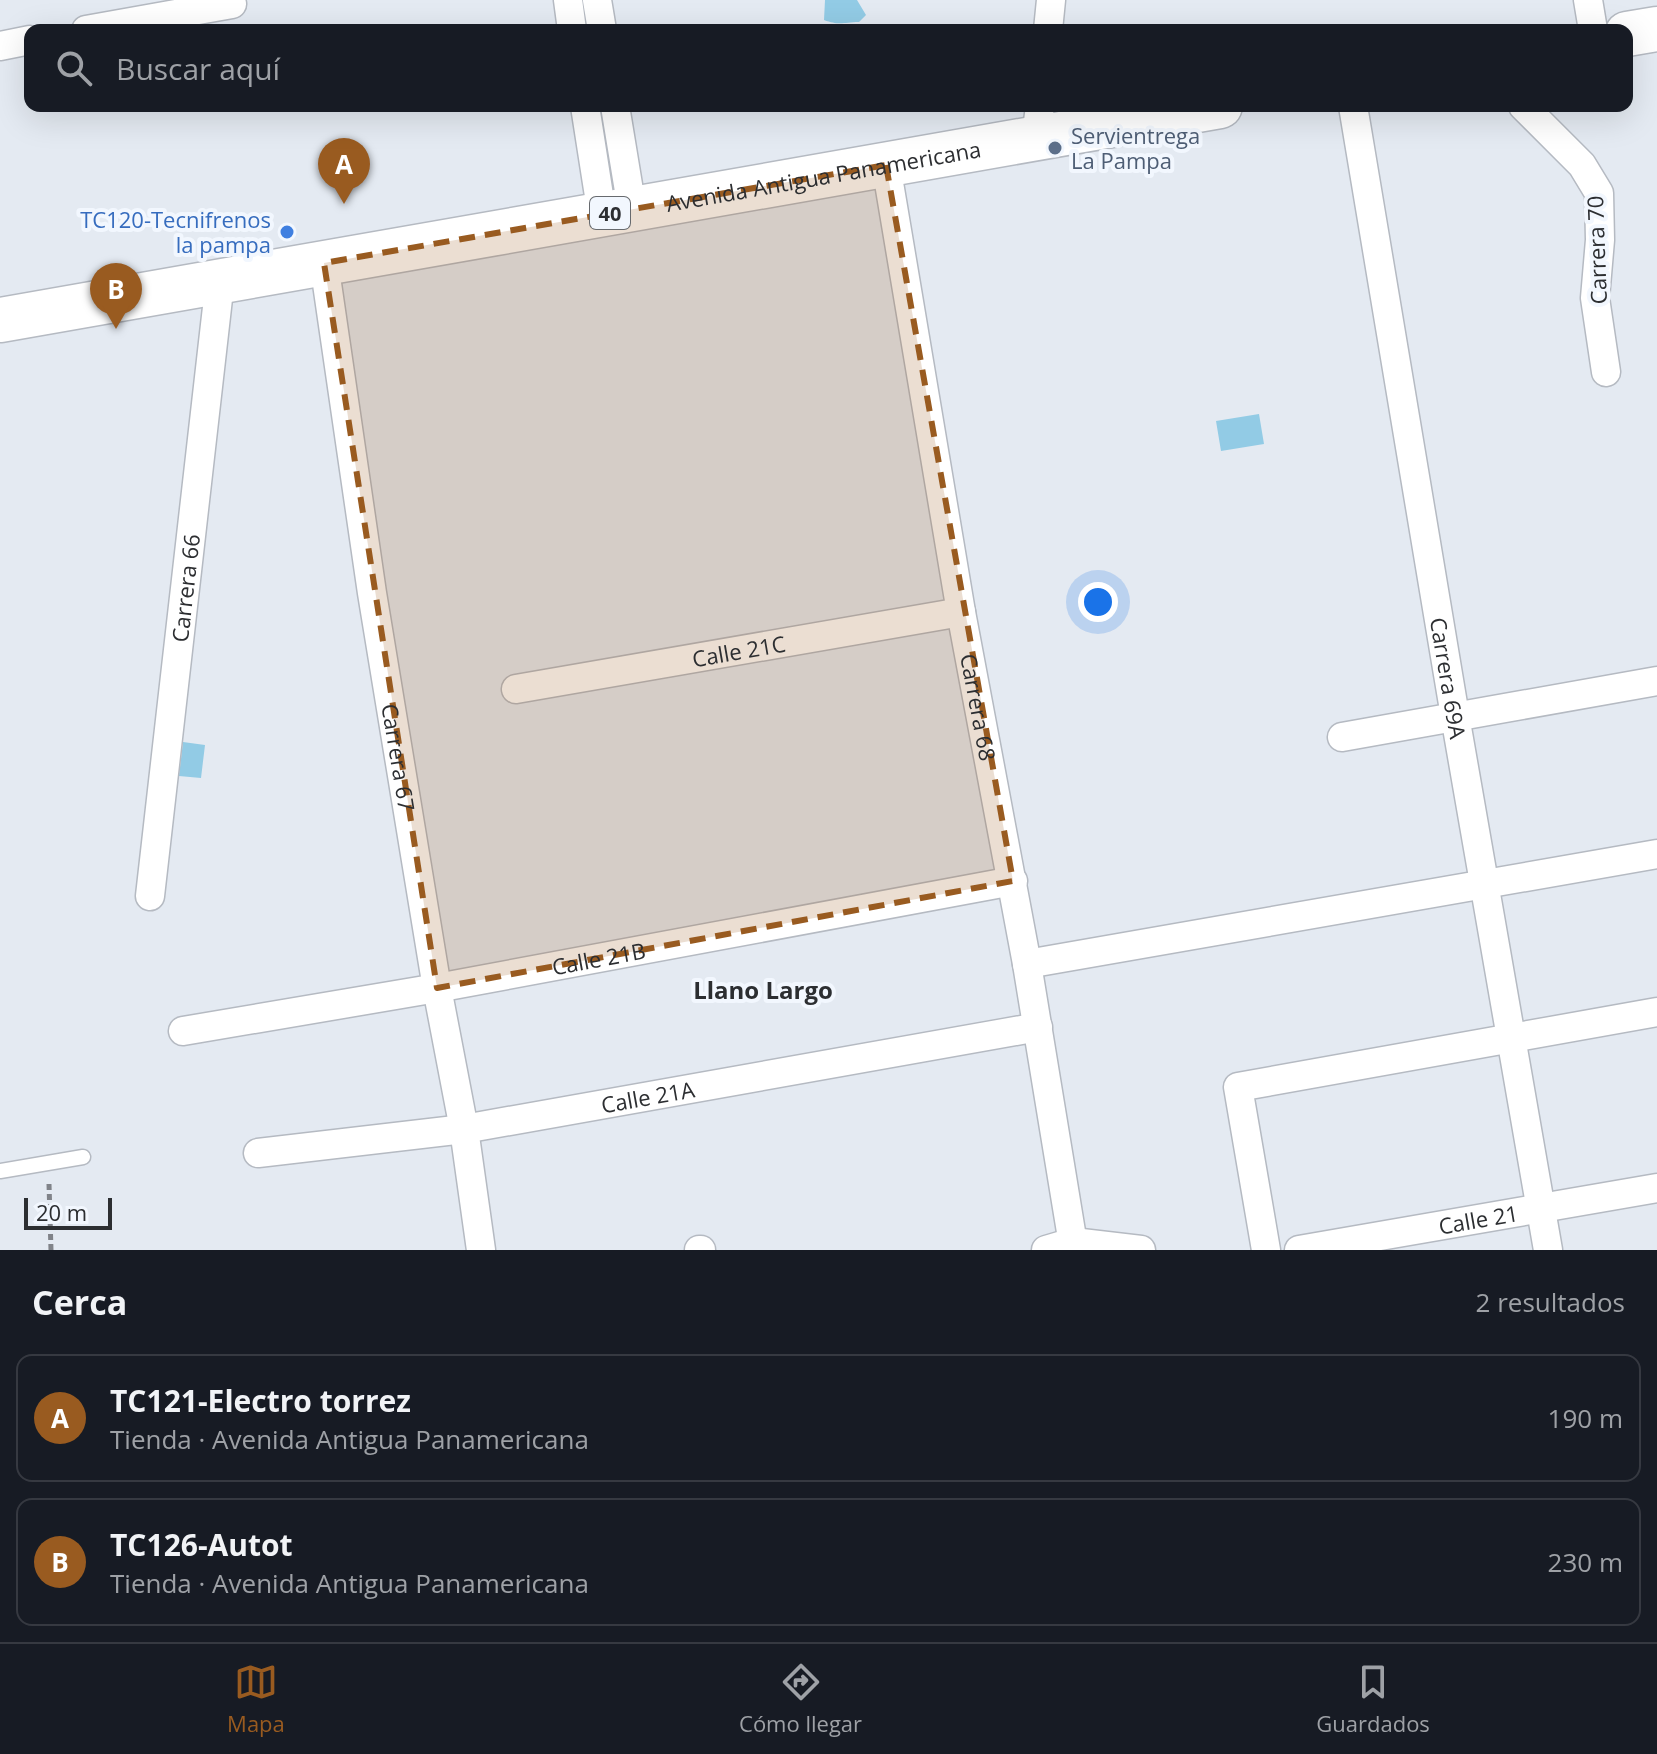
<!DOCTYPE html>
<html lang="es">
<head>
<meta charset="utf-8">
<style>
	body { margin:0; font-family:"Open Sans",sans-serif; background:#242831; color:#f1f3f6 }
	.scale { position:absolute; left:24px; bottom:20px; width:88px; box-sizing:border-box; padding-left:8px; border:4px solid #2c2e31; border-top:0; font-size:22px; line-height:28px; white-space:nowrap; color:#2c2e31; -webkit-text-stroke:6px #f2f7fe; paint-order:stroke }
	.you { position:absolute; left:1098px; top:602px; width:28px; height:28px; margin:-20px; border:6px solid #fff; border-radius:50%; background:#1a73e8; box-shadow:0 0 0 12px #1a73e833 }
	.badge { display:grid; place-items:center; width:52px; height:52px; border-radius:50%; background:#995b20; color:#fff; font-size:26px; font-weight:700 }
	.pin { position:absolute; translate:-50% -66px; filter:drop-shadow(0 2px 4px #0008) }
	.pin::after { content:''; position:absolute; top:42px; width:28px; height:24px; background:inherit; clip-path:polygon(0 0,100% 0,50% 100%) }
	.list { margin:0; padding:0; list-style:none }
	h2 { display:flex; justify-content:space-between; align-items:center; height:104px; margin:0; padding:0 32px; font-size:34px }
	h2 small { font-size:26px; font-weight:400; color:#9ea1a6 }
	.list li { display:grid; grid-template-columns:52px 1fr auto; gap:24px; align-items:center; box-sizing:border-box; height:128px; margin:0 16px 16px; padding:0 16px; border:2px solid #363941; border-radius:16px }
	.list b { display:block; font-size:30px; white-space:nowrap }
	.list p { margin:0; font-size:26px; white-space:nowrap; color:#9ea1a6 }
	.list em { font-size:26px; font-style:normal; color:#9ea1a6 }
	.icon { flex:none; width:44px; height:44px; fill:none; stroke:currentColor; stroke-width:2; stroke-linecap:round; stroke-linejoin:round }
	.map { position:relative; flex:none; width:1657px; height:1250px; overflow:hidden }
	.search { position:absolute; background:#171b24; box-shadow:0 8px 32px #0002; left:24px; right:24px; top:24px; height:88px; display:flex; align-items:center; gap:20px; box-sizing:border-box; padding:0 28px; border-radius:16px; color:#9ea1a6; font-size:30px }
	.sheet { height:392px; background:#171b24 }
	nav { display:flex; justify-content:space-around; align-items:center; box-sizing:border-box; height:112px; border-top:2px solid #363941; background:#171b24; font-size:22px; color:#9ea1a6 }
	nav a { display:grid; justify-items:center; gap:4px }
	nav .on { color:#995b20 }
	.map>svg:first-child { display:block }
	.water { fill:#92cbe5 }
	.lines { fill:none; stroke-linecap:round; stroke-linejoin:round }
	.service-casing { stroke:#b5bac2; stroke-width:17 }
	.minor-casing { stroke:#b5bac2; stroke-width:31 }
	.primary-casing { stroke:#b5bac2; stroke-width:47 }
	.path { stroke:#808389; stroke-width:5; stroke-dasharray:6 4; stroke-linecap:butt }
	.service { stroke:#fff; stroke-width:14 }
	.minor { stroke:#fff; stroke-width:28 }
	.primary { stroke:#fff; stroke-width:44 }
	.marked { fill:#995b20; fill-opacity:0.2; stroke:#995b20; stroke-width:6; stroke-dasharray:16 10; stroke-linejoin:round }
	.service-dot { fill:#5c6f8a; stroke:#f2f7fe; stroke-width:3 }
	.shop-dot { fill:#3f7fe0; stroke:#f2f7fe; stroke-width:3 }
	.labels { text-anchor:middle; dominant-baseline:central; stroke-width:8; stroke-linejoin:round; paint-order:stroke }
	.shield { fill:#f2f7fe; stroke:#676a6e; stroke-width:2 }
	.shield-label { font-size:20px; font-weight:bold; fill:#2c2e31 }
	.service-label { font-size:22px; fill:#4e5e75; stroke:#f2f7fe; text-anchor:start }
	.street-label { font-size:22px; fill:#2c2e31; stroke:#f2f7fe }
	.shop-label { font-size:22px; fill:#366cbe; stroke:#f2f7fe; text-anchor:end }
	.neighbourhood-label { font-size:24px; font-weight:bold; fill:#2c2e31; stroke:#f2f7fe }
</style>
</head>
<body>
<div class="map">
<svg width="1657" height="1250" viewBox="0 0 1657 1250">
	<rect width="100%" height="100%" fill="#e4eaf2"/>
	<path class="water" d="M 825,0 L 857,0 L 866,15 L 859,22 C 844,22 840,26 824,20 Z
		M 1259,414 L 1264,444 L 1221,451 L 1216,421 Z
		M 183,742 L 205,745 L 201,778 L 179,776 Z"/>
	<g class="lines">
		<defs>
			<path id="service" d="M 0,1171 L 83,1157"/>
			<g id="minor">
				<path d="M 568,0 L 572,30"/>
				<path d="M 597,0 L 602,30"/>
				<path d="M 1588,0 L 1593,30"/>
				<path d="M 86,30 L 232,4"/>
				<path d="M 1048,30 L 1051,0"/>
				<path d="M 0,46 L 30,40"/>
				<path d="M 585,106 L 602,215"/>
				<path d="M 615,106 L 632,209"/>
				<path id="s1" d="M 1353,106 L 1455,716 L 1548,1250"/>
				<path d="M 1523,106 L 1582,165 L 1599,193 L 1600,240 L 1595,298 L 1606,372"/>
				<path d="M 1036,138 L 1040,106"/>
				<path id="s2" d="M 886,165 L 961,612 L 1027,964 L 1074,1250"/>
				<path id="s3" d="M 324,263 L 372,593 L 437,988 L 464,1129 L 481,1250"/>
				<path id="s4" d="M 516,689 L 961,612"/>
				<path d="M 1342,737 L 1657,681"/>
				<path id="s5" d="M 150,896 L 220,281"/>
				<path d="M 1027,964 L 1657,854"/>
				<path id="s6" d="M 183,1031 L 437,988 L 1013,881"/>
				<path id="s7" d="M 258,1153 L 464,1129 L 1038,1027"/>
				<path d="M 699,1250 L 701,1250"/>
				<path d="M 1046,1250 L 1073,1242 L 1141,1250"/>
				<path d="M 1266,1250 L 1238,1087 L 1657,1012"/>
				<path id="s8" d="M 1299,1250 L 1657,1188"/>
			</g>
			<g id="primary">
				<path d="M 1627,34 L 1657,29"/>
				<path id="s9" d="M 0,320 L 1220,106"/>
			</g>
		</defs>
		<use href="#service" class="service-casing"/>
		<use href="#minor" class="minor-casing"/>
		<use href="#primary" class="primary-casing"/>
		<path class="path" d="M 49,1184 L 51,1250"/>
		<use href="#service" class="service"/>
		<use href="#minor" class="minor"/>
		<use href="#primary" class="primary"/>
	</g>
	<path class="marked" d="M 886,165 L 1013,881 L 437,988 L 324,263 Z"/>
	<circle class="service-dot" cx="1055" cy="148" r="8"/>
	<circle class="shop-dot" cx="287" cy="232" r="8"/>
	<g class="labels">
		<rect class="shield" x="590" y="197" width="40" height="32" rx="6"/>
		<g class="shield-label">
			<text x="610" y="213">40</text>
		</g>
		<g class="service-label">
			<text x="1071" y="135">Servientrega<tspan x="1071" dy="25">La Pampa</tspan></text>
		</g>
		<g class="street-label">
			<text stroke="none"><textPath href="#s9" startOffset="836">Avenida Antigua Panamericana</textPath></text>
			<text transform="translate(1596 250) rotate(-92)">Carrera 70</text>
			<text stroke="none"><textPath href="#s5" startOffset="310">Carrera 66</textPath></text>
			<text stroke="none"><textPath href="#s4" startOffset="226">Calle 21C</textPath></text>
			<text stroke="none"><textPath href="#s1" startOffset="580">Carrera 69A</textPath></text>
			<text stroke="none"><textPath href="#s2" startOffset="550">Carrera 68</textPath></text>
			<text stroke="none"><textPath href="#s3" startOffset="500">Carrera 67</textPath></text>
			<text stroke="none"><textPath href="#s6" startOffset="422">Calle 21B</textPath></text>
			<text stroke="none"><textPath href="#s7" startOffset="394">Calle 21A</textPath></text>
			<text stroke="none"><textPath href="#s8" startOffset="182">Calle 21</textPath></text>
		</g>
		<g class="shop-label">
			<text x="271" y="219">TC120-Tecnifrenos<tspan x="271" dy="25">la pampa</tspan></text>
		</g>
		<g class="neighbourhood-label">
			<text x="763" y="989">Llano Largo</text>
		</g>
	</g>
</svg>
<div class="scale">20 m</div>
<div class="you"></div>
<div class="pin badge" style="left:344px;top:204px">A</div>
<div class="pin badge" style="left:116px;top:329px">B</div>
<div class="search"><svg class="icon" aria-label="search" viewBox="0 0 24 24"><circle cx="10" cy="10" r="6"/><path d="M15 15l6 6"/></svg>Buscar aquí</div>
</div>
<section class="sheet">
<h2>Cerca<small>2 resultados</small></h2>
<ul class="list">
<li><span class="badge">A</span><div><b>TC121-Electro torrez</b><p>Tienda · Avenida Antigua Panamericana</p></div><em>190 m</em></li>
<li><span class="badge">B</span><div><b>TC126-Autot</b><p>Tienda · Avenida Antigua Panamericana</p></div><em>230 m</em></li>
</ul>
</section>
<nav>
<a class="on"><svg class="icon" aria-label="map" viewBox="0 0 24 24"><path d="M3 6l6-2 6 2 6-2v14l-6 2-6-2-6 2zM9 4v14M15 6v14"/></svg>Mapa</a>
<a><svg class="icon" aria-label="directions" viewBox="0 0 24 24"><path d="M12 3l9 9-9 9-9-9zM9 14v-3h6M13 9l2 2-2 2"/></svg>Cómo llegar</a>
<a><svg class="icon" aria-label="saved" viewBox="0 0 24 24"><path d="M7 4h10v16l-5-4-5 4z"/></svg>Guardados</a>
</nav>
</body>
</html>
